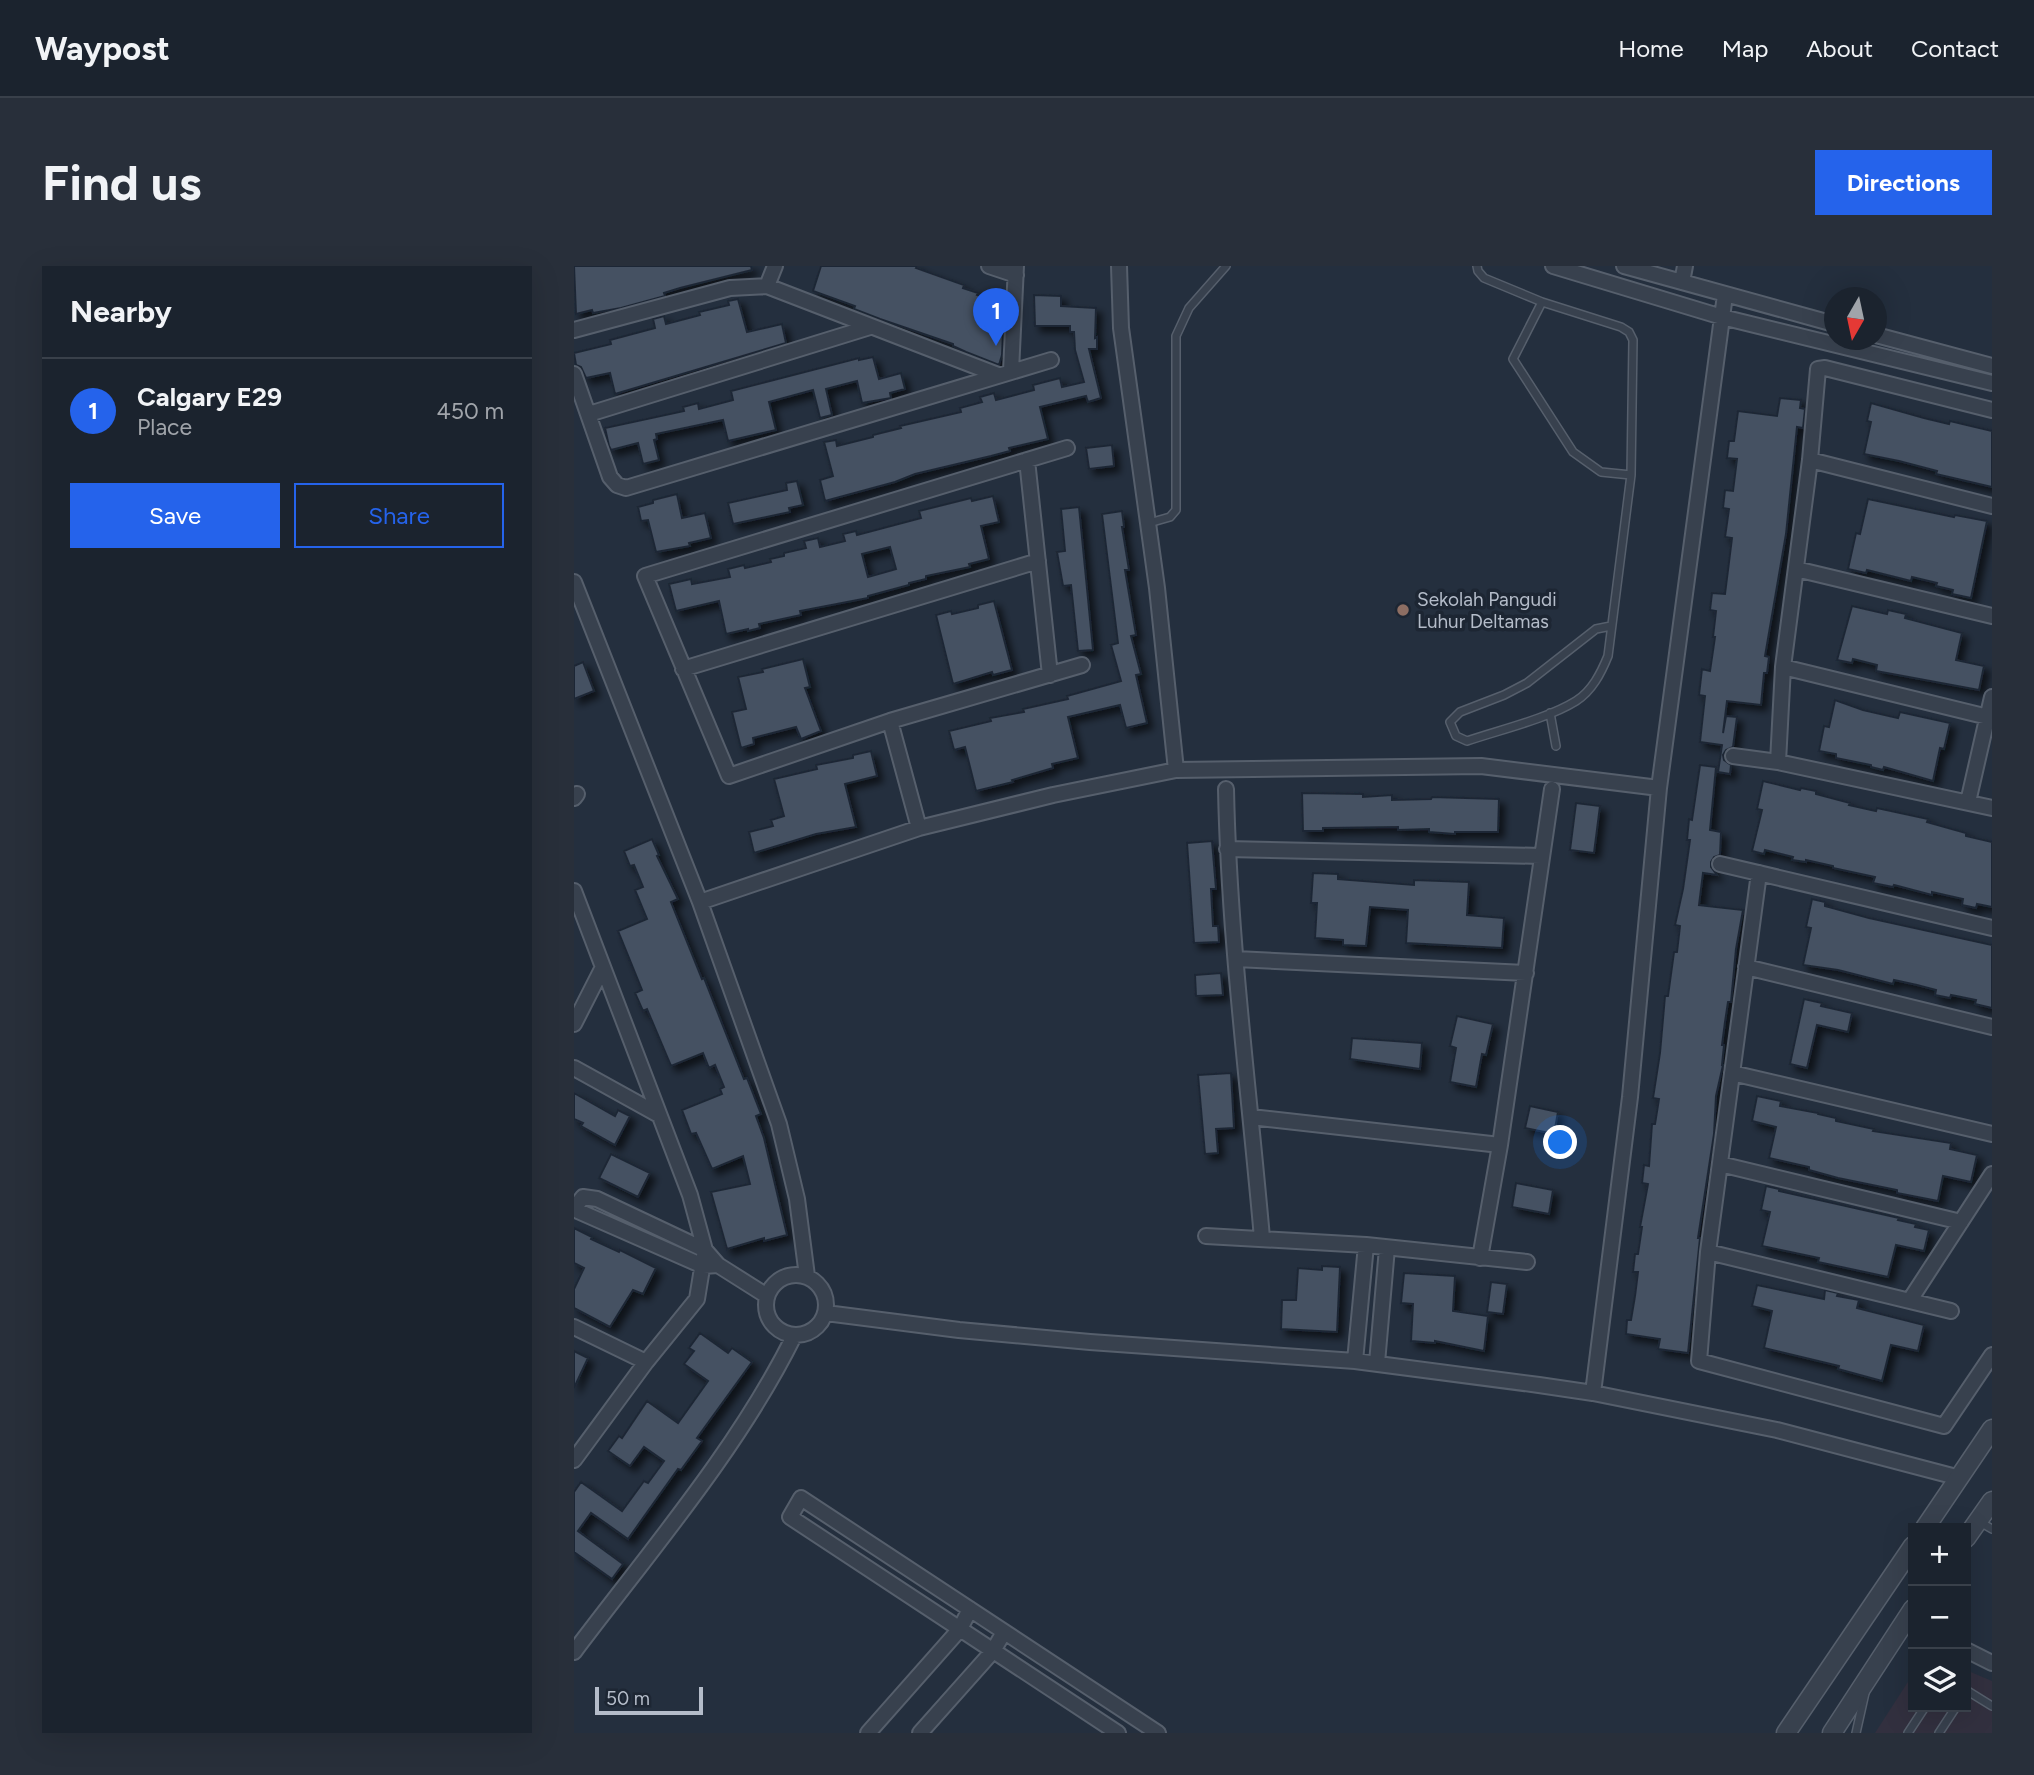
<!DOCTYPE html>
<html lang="en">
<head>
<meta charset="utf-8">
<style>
	body { margin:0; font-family:Figtree,sans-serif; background:#282f3a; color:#f1f3f6 }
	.controls { position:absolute; right:21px; bottom:21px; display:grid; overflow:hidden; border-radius:0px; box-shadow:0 7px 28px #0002 }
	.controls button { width:63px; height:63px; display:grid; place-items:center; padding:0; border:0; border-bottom:2px solid #39404a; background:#1b232e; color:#f1f3f6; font:35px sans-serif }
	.compass { position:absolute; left:1250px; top:21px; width:63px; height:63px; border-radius:50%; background:#1b232e; box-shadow:0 7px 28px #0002; rotate:189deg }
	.scale { position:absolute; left:21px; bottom:18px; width:108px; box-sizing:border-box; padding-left:7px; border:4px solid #b4bcc9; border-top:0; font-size:19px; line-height:24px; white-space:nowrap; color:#b4bcc9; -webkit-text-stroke:5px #1d2633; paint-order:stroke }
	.you { position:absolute; left:987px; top:877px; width:24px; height:24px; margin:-18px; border:5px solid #fff; border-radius:50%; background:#1a73e8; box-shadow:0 0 0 10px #1a73e833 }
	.badge { display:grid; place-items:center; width:46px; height:46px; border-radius:50%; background:#2563eb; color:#fff; font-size:23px; font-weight:700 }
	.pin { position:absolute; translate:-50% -58px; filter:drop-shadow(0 2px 4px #0008) }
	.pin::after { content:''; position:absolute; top:37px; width:24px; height:21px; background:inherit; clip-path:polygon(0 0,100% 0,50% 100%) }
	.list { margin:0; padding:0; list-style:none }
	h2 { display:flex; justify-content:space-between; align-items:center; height:91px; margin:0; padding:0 28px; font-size:30px }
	h2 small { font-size:23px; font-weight:400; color:#a0a4aa }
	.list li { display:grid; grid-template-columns:46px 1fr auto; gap:21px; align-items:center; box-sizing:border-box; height:105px; padding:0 28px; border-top:2px solid #39404a }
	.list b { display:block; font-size:26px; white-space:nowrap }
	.list p { margin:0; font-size:23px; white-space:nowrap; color:#a0a4aa }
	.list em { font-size:23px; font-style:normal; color:#a0a4aa }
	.actions { display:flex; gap:14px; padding:21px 28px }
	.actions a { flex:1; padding:16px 0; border:2px solid #2563eb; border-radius:0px; text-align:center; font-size:24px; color:#2563eb }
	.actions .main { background:#2563eb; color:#fff }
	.icon { flex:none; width:38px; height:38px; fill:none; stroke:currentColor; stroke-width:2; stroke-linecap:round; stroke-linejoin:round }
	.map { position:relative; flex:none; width:1418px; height:1467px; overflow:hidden; border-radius:0px }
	header { display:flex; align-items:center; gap:42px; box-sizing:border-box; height:98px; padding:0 35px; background:#1b232e; border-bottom:2px solid #39404a }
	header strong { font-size:33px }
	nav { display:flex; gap:38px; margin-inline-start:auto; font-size:24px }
	.intro { display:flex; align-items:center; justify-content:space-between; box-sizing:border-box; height:168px; padding:0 42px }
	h1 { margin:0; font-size:49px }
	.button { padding:18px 32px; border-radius:0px; background:#2563eb; color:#fff; font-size:24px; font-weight:700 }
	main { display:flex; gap:42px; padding:0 42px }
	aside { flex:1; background:#1b232e; border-radius:0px; box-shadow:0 7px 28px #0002 }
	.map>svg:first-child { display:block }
	.medical { fill:#32303f }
	.building { fill:#455162; stroke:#1f2835; stroke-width:2; fill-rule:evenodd; filter:url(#shadow) }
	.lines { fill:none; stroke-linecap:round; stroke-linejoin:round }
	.service-casing { stroke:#565f6c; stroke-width:10 }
	.minor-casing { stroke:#565f6c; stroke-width:18 }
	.tertiary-casing { stroke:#565f6c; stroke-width:21 }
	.service { stroke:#38414e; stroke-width:7 }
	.minor { stroke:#38414e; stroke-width:14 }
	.tertiary { stroke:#38414e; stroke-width:18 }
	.education-dot { fill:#8d6e63; stroke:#1d2633; stroke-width:2.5 }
	.labels { text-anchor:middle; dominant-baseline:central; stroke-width:7; stroke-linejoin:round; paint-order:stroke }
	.poi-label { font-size:19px; fill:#b4bcc9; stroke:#1d2633; text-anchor:start }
</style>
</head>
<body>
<header>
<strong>Waypost</strong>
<nav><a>Home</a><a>Map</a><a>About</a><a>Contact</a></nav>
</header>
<div class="intro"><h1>Find us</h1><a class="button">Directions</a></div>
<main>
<aside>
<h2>Nearby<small></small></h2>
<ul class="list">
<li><span class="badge">1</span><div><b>Calgary E29</b><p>Place</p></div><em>450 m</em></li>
</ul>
<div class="actions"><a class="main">Save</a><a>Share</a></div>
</aside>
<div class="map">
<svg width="1418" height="1467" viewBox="0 0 1418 1467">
	<defs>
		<filter id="shadow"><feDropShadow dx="5.5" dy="5.5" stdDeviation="3.5" flood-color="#0009"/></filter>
	</defs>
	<rect width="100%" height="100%" fill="#242f3e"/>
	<path class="medical" d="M 1392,1404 L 1418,1415 L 1418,1467 L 1301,1467 L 1339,1408 L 1339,1441 L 1392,1441 Z"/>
	<path class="building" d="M 0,0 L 177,0 L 178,4 L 106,22 L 90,27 L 91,30 L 47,42 L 19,47 L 18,44 L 2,48 Z
		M 247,0 L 343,0 L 342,2 L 390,19 L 389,22 L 404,27 L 403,29 L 429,37 L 420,61 L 429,64 L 428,89 L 425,99 L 392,86 L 379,80 L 379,78 L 306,53 L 280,43 L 281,40 L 239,25 Z
		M 460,29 L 487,30 L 487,40 L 522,42 L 521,72 L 523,71 L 523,83 L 515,83 L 527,132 L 514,136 L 512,130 L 466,141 L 474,173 L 435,182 L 436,185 L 417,190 L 341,208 L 321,216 L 251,235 L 246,214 L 259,210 L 250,176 L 262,174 L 263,180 L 299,171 L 299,169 L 327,162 L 326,160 L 387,146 L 386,142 L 408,136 L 406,131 L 420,127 L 422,134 L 460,124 L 459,119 L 486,112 L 488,121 L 510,116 L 501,84 L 500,66 L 496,66 L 496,60 L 461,60 Z
		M 164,33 L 173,66 L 208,58 L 212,77 L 41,128 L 36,107 L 12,112 L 7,101 L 2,99 L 0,87 L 37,78 L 36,74 L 81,62 L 79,53 L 90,50 L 92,58 L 126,49 L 125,46 L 155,39 L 154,35 Z
		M 299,91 L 305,113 L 327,107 L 331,123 L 316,127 L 317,132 L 288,137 L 283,115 L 252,123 L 258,149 L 246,152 L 239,124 L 195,136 L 202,164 L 154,175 L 149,154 L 82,168 L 83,173 L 80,174 L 85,194 L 69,198 L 64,177 L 37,184 L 35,180 L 31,162 L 110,145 L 109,141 L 124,137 L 125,143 L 159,134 L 157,125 L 285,92 L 285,94 Z
		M 1206,132 L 1227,134 L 1226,142 L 1231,143 L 1229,162 L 1223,161 L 1212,268 L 1191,390 L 1195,391 L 1193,407 L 1190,407 L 1187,439 L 1153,435 L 1149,467 L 1152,450 L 1163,451 L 1159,481 L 1152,484 L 1149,489 L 1150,494 L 1157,499 L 1156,508 L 1144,506 L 1148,479 L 1126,476 L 1131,430 L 1125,429 L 1128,403 L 1136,405 L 1141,371 L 1139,371 L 1142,345 L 1136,344 L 1138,327 L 1151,328 L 1158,272 L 1151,271 L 1155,243 L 1149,242 L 1151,224 L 1159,225 L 1163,193 L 1153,192 L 1155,175 L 1160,175 L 1164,145 L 1203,150 Z
		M 1297,137 L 1350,152 L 1375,158 L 1376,155 L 1418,165 L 1418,221 L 1362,208 L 1363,205 L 1325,195 L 1290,188 L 1297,156 L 1293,155 Z
		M 538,179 L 540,200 L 515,203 L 512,182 Z
		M 223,215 L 229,239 L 215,242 L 216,246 L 159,258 L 154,237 L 213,224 L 212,217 Z
		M 103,228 L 108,252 L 131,247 L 137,272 L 115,277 L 116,280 L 82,286 L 74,254 L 67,255 L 64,241 L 79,237 L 79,234 Z
		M 419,230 L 425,256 L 407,260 L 415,293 L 395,298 L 396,301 L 352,310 L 352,313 L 335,317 L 335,319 L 294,330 L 294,332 L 226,345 L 227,349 L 185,358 L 186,362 L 174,365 L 174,363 L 152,368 L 145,335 L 102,345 L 95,318 L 117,313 L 118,318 L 156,311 L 154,303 L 170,299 L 171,302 L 197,296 L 196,293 L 210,290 L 210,287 L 232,282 L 230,275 L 244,272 L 246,281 L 271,275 L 269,268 L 282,265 L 283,269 L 347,252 L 345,245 L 397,232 L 398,235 ZM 316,281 L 322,303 L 294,311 L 288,288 Z
		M 1294,233 L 1380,251 L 1381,249 L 1413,255 L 1397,332 L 1378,328 L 1379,324 L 1362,320 L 1363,317 L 1338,311 L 1337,315 L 1293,304 L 1292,307 L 1274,303 L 1282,267 L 1286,268 Z
		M 505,241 L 519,384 L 504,385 L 497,319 L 489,320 L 483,286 L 491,285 L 487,243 Z
		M 548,245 L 550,261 L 548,261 L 555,304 L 551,304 L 562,369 L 557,370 L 567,408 L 562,409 L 573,457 L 552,462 L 546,439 L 494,451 L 504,492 L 478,498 L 479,502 L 438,514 L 439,516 L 402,525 L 391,481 L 380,484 L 375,465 L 417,455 L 416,452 L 450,446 L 449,443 L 494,433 L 493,430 L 547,415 L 537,379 L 544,377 L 528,248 Z
		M 420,335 L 438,404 L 419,409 L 418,406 L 379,418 L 362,349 L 377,345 L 378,348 L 404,342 L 404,339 Z
		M 1278,340 L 1313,348 L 1314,344 L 1332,348 L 1331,352 L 1388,367 L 1382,394 L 1410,400 L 1405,424 L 1302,405 L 1303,399 L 1279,393 L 1278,397 L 1263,394 Z
		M 229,393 L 236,421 L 231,422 L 247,465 L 227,473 L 222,461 L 179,472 L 180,478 L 167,482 L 158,446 L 172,443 L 164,411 L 189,406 L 188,403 Z
		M 9,396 L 20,425 L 0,433 L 0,400 Z
		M 1261,434 L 1289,444 L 1324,452 L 1326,446 L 1376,457 L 1370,483 L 1366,482 L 1359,515 L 1310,501 L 1309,504 L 1297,501 L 1297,499 L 1262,492 L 1262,488 L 1245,485 L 1250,460 L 1255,461 Z
		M 297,485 L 303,510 L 271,518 L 282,561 L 242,568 L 180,587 L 175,566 L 199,560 L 197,554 L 210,550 L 200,513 L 243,503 L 242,499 L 279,492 L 279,489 Z
		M 1126,499 L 1142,501 L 1136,564 L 1147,566 L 1146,589 L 1140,591 L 1137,596 L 1137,601 L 1143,609 L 1129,607 L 1125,639 L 1169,644 L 1162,683 L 1157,736 L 1154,736 L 1151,756 L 1148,779 L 1150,779 L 1148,799 L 1149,799 L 1142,830 L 1140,868 L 1124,972 L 1126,972 L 1114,1087 L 1084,1083 L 1086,1073 L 1052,1068 L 1053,1054 L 1057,1054 L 1061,1030 L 1064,1006 L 1059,1006 L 1061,988 L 1064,988 L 1068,961 L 1066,961 L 1074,918 L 1068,917 L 1070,899 L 1075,900 L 1078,858 L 1081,858 L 1085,833 L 1079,832 L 1086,787 L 1091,730 L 1094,730 L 1100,686 L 1103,686 L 1106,660 L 1101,659 L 1109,623 L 1116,574 L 1113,574 L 1115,553 L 1118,554 Z
		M 1189,515 L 1226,524 L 1227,522 L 1242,525 L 1242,528 L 1276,537 L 1275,539 L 1302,545 L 1303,542 L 1354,553 L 1353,556 L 1392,567 L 1392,570 L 1418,576 L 1418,641 L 1403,638 L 1402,642 L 1388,639 L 1389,633 L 1358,626 L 1358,629 L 1320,619 L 1319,621 L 1299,617 L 1301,611 L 1259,602 L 1259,600 L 1232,594 L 1232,596 L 1218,594 L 1219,591 L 1191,584 L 1190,588 L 1178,585 L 1188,544 L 1183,543 Z
		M 728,527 L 789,528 L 789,531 L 818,529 L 818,534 L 857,533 L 858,531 L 925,533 L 924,566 L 881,566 L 881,568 L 855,566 L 855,563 L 824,564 L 824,561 L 749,562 L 749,565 L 729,565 Z
		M 1002,537 L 1026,540 L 1020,587 L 996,584 Z
		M 78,573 L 85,589 L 83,590 L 104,633 L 97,636 L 128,713 L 130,712 L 170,813 L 173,812 L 187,848 L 182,850 L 190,872 L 213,969 L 190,975 L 190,972 L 153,983 L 137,926 L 176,918 L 169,890 L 138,903 L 122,867 L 117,868 L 108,844 L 148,828 L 146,823 L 150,821 L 141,799 L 135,802 L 129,787 L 97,800 L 73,743 L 69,745 L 61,727 L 68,724 L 44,665 L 73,653 L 61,624 L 69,621 L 60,599 L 56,600 L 50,585 Z
		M 638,575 L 642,623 L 637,623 L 639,660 L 644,660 L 645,676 L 620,677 L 613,577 Z
		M 739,607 L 764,608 L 764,613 L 840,619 L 840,614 L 895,616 L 893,649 L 930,652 L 928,682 L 832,677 L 834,644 L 796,641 L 792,680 L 769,679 L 769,674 L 741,672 L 743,637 L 737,637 Z
		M 1238,633 L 1251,636 L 1251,640 L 1295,652 L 1418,679 L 1418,742 L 1401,738 L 1402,734 L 1377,729 L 1376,732 L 1361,729 L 1362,724 L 1343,719 L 1320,714 L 1319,718 L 1264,704 L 1229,699 L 1237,662 L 1232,661 Z
		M 647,707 L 649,729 L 622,730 L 621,709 Z
		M 1230,733 L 1248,737 L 1247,740 L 1278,747 L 1274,766 L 1243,759 L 1233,802 L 1216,798 Z
		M 883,750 L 919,758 L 912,789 L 908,788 L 902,821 L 876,816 L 882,782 L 876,780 Z
		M 778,772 L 848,777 L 846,803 L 776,793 Z
		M 657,807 L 660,862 L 642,863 L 644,887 L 631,888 L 624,809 Z
		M 0,827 L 41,850 L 44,844 L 56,850 L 41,879 L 7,860 L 9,857 L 0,853 Z
		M 1183,830 L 1207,835 L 1206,840 L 1244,847 L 1244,848 L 1262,852 L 1262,855 L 1300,863 L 1299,865 L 1377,877 L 1376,883 L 1403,889 L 1397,916 L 1369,910 L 1364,935 L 1323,927 L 1323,924 L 1264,912 L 1235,904 L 1235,901 L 1195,892 L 1202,861 L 1178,855 Z
		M 956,840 L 984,846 L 980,868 L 951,862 Z
		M 37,888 L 76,907 L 64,931 L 25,912 Z
		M 942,917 L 979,924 L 975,948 L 938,941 Z
		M 1192,920 L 1205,923 L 1205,925 L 1325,952 L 1324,954 L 1342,958 L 1341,961 L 1355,964 L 1350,985 L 1322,979 L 1314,1011 L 1244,996 L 1245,992 L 1188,980 L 1196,946 L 1187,944 Z
		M 0,962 L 18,971 L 17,973 L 45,986 L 46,984 L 82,1002 L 69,1028 L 59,1024 L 36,1061 L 0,1042 L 0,1023 L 10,1002 L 0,997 Z
		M 748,1000 L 766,1001 L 763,1066 L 707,1063 L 708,1034 L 722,1034 L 724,1002 L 748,1004 Z
		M 830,1007 L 881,1010 L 879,1045 L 914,1050 L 910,1085 L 861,1075 L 861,1077 L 837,1075 L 839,1038 L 827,1037 Z
		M 917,1016 L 933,1018 L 929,1048 L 913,1046 Z
		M 1183,1019 L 1250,1033 L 1251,1024 L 1264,1027 L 1263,1030 L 1285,1034 L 1283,1042 L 1350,1059 L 1344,1085 L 1317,1079 L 1308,1115 L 1264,1103 L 1265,1100 L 1190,1082 L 1198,1045 L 1178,1040 Z
		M 126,1067 L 154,1087 L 158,1082 L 178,1096 L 123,1172 L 128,1175 L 107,1204 L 104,1203 L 54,1273 L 17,1247 L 4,1265 L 49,1298 L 38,1313 L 0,1286 L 0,1226 L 7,1216 L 48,1245 L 70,1215 L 74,1217 L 90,1195 L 70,1181 L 56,1200 L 34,1185 L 45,1170 L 48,1172 L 73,1135 L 104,1157 L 134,1115 L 110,1098 L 120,1085 L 115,1082 Z
		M 0,1085 L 14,1092 L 0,1122 Z"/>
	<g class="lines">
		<defs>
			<path id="service" d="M 903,0 L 904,5 L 910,12 L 968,36 L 1047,61 L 1055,66 L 1059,74 L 1057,209 L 1034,390 C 1027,407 1018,425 1002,435 C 973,453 925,464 893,475 L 882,470 L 876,456 L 886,446 L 930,429 L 953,417 L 1022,363 L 1037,360
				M 968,36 L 939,93 L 999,186 L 1027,206 L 1057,209
				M 575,257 L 596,251 L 602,244 L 602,70 L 615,42 L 652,0
				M 976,447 L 982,480
				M 1404,1255 L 1418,1263
				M 1392,1424 L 1418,1440
				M 1282,1467 L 1291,1427
				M 1334,1467 L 1351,1441
				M 1365,1467 L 1382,1441"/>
			<path id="minor" d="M 415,0 L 442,9
				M 545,0 L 547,62 L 583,322 L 602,504
				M 979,0 L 1148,51 L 1418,117
				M 1050,0 L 1260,58
				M 1108,16 L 1111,0
				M 193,20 L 201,0
				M 0,64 L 156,22 L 193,20 L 424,109
				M 1302,69 L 1418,100
				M 437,105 L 442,0
				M 0,108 L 36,211 L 43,219 L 52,222 L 477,94
				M 15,148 L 296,61
				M 493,182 L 71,310 L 155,510 L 316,455 L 508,399
				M 453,194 L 476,409
				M 1236,194 L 1418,240
				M 1222,303 L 1418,350
				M 0,316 L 126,636 L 205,858 L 223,933 L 233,1010
				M 1209,401 L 1418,452
				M 109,403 L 464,295
				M 316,455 L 345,562
				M 1159,490 L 1204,496 L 1418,542
				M 1204,496 L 1209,401 L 1236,194 L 1244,103 L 1251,102 L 1418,144
				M 652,523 C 655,673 675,823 688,972
				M 0,532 L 3,528
				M 1394,536 L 1418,431
				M 653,583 L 967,590
				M 1146,598 L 1418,662
				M 1185,607 L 1134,986 L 1125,1095 L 1370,1160 L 1418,1089
				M 0,625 L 116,929 L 131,984 L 123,1033 L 72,1096 L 0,1194
				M 126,636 L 345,562 L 479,529 L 602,504 L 907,500 L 1085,522
				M 662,693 L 952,707
				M 1172,701 L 1418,761
				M 0,758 L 29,701
				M 0,802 L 85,849
				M 1158,807 L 1418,868
				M 677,851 L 926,879
				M 1146,898 L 1387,956
				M 632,970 L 792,979 L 953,996
				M 1134,986 L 1377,1045
				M 906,992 L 926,879 L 978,523
				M 144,999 L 129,1000 L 4,945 L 2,940 L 9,931 L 23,933 L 131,984 L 144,999 L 193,1030
				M192 1039a30 30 0 1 1 60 0a30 30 0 1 1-60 0Z
				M 1336,1034 L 1418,908
				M 252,1047 L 385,1064 L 516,1076 L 781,1095 L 965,1119 L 1019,1127 L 1203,1164 L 1386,1212
				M 0,1061 L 72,1096
				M 781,1095 L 792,979
				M 803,1097 L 813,982
				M 1019,1127 L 1056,831 L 1085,522 L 1151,29
				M 1392,1384 L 1418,1397
				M 0,1386 C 76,1285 164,1183 220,1070
				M 294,1467 L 386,1363 L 396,1343
				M 346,1467 L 419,1385 L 430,1366
				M 544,1467 L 216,1251 L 227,1232 L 584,1467"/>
			<path id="tertiary" d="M 1351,1262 L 1418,1163
				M 1392,1272 L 1418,1235
				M 1212,1467 L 1339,1280
				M 1258,1467 L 1339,1343"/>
		</defs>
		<use href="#service" class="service-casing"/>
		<use href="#minor" class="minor-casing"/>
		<use href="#tertiary" class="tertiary-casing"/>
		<use href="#service" class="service"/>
		<use href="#minor" class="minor"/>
		<use href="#tertiary" class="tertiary"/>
	</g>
	<circle class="education-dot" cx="829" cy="344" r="7"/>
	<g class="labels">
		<g class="poi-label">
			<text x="843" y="333">Sekolah Pangudi<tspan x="843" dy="22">Luhur Deltamas</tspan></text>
		</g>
	</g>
</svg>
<div class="controls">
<button>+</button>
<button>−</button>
<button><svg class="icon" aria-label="layers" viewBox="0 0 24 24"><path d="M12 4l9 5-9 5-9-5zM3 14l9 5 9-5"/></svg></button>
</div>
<svg class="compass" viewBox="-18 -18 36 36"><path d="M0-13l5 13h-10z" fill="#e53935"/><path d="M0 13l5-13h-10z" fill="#a0a4aa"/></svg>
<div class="scale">50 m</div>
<div class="you"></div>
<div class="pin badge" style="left:422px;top:80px">1</div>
</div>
</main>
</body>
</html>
